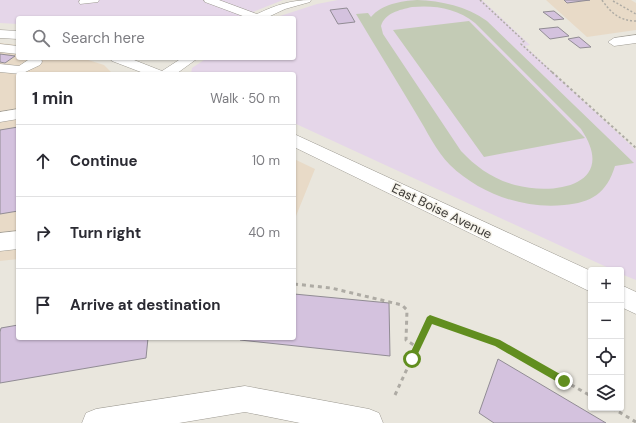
<!DOCTYPE html>
<html lang="en">
<head>
<meta charset="utf-8">
<style>
	body { margin:0; font-family:"DM Sans",sans-serif; background:#f7f7f7; color:#2b2b33 }
	.controls { position:absolute; right:12px; bottom:12px; display:grid; overflow:hidden; border-radius:4px; box-shadow:0 1px 3px #0004 }
	.controls button { width:36px; height:36px; display:grid; place-items:center; padding:0; border:0; border-bottom:1px solid #e1e1e2; background:#fff; color:#2b2b33; font:20px sans-serif }
	.stop { position:absolute; width:12px; height:12px; margin:-9px; border:3px solid #618e1f; border-radius:50%; background:#fff }
	.stop.end { background:#618e1f; border-color:#fff; box-shadow:0 1px 4px #0008 }
	.list { margin:0; padding:0; list-style:none }
	h2 { display:flex; justify-content:space-between; align-items:center; height:52px; margin:0; padding:0 16px; font-size:17px }
	h2 small { font-size:13px; font-weight:400; color:#7c7c81 }
	.list li { display:grid; grid-template-columns:26px 1fr auto; gap:12px; align-items:center; box-sizing:border-box; height:72px; padding:0 16px; border-top:1px solid #e1e1e2 }
	.list b { display:block; font-size:15px; white-space:nowrap }
	.list em { font-size:13px; font-style:normal; color:#7c7c81 }
	.icon { flex:none; width:22px; height:22px; fill:none; stroke:currentColor; stroke-width:2; stroke-linecap:round; stroke-linejoin:round }
	.map { position:relative; flex:none; width:636px; height:423px; overflow:hidden }
	.search { position:absolute; background:#fff; box-shadow:0 1px 3px #0004; left:16px; top:16px; width:280px; height:44px; display:flex; align-items:center; gap:10px; box-sizing:border-box; padding:0 14px; border-radius:4px; color:#7c7c81; font-size:15px }
	.panel { position:absolute; background:#fff; box-shadow:0 1px 3px #0004; left:16px; top:72px; width:280px; height:268px; border-radius:4px }
	.map>svg:first-child { display:block }
	.commercial { fill:#e8dac7 }
	.education { fill:#e5d6e9 }
	.green { fill:#c3cbb5; fill-rule:evenodd }
	.building { fill:#d4c2de; stroke:#918c94 }
	.lines { fill:none; stroke-linecap:round; stroke-linejoin:round }
	.minor-casing { stroke:#9e9b93; stroke-width:1 }
	.path-far2 { stroke:#aeaba4; stroke-width:1.5; stroke-dasharray:2 2; stroke-linecap:butt }
	.path-far1 { stroke:#aeaba4; stroke-width:2; stroke-dasharray:2.5 2.5; stroke-linecap:butt }
	.path { stroke:#aeaba4; stroke-width:3; stroke-dasharray:4 4; stroke-linecap:butt }
	.minor { fill:#fff; fill-rule:evenodd }
	.route { fill:#618e1f }
	.labels { text-anchor:middle; dominant-baseline:central; stroke-width:3; stroke-linejoin:round; paint-order:stroke }
	.street-label { font-size:13px; fill:#3b3936; stroke:#f6f3ea }
</style>
</head>
<body>
<div class="map">
<svg width="636" height="423" viewBox="0 0 636 423">
	<rect width="100%" height="100%" fill="#e9e6dd"/>
	<path class="commercial" d="M 546,0 L 631,0 L 636,3 L 636,30 L 587,37 Z
		M 0,43 L 18,45 L 18,58 L 82,58 L 104,65 L 113,74 L 18,74 L 18,259 L 0,261 Z
		M 294,159 L 315,169 L 294,221 Z"/>
	<path class="education" d="M 0,0 L 283,0 L 238,18 L 18,18 L 18,24 L 0,23 Z
		M 338,0 L 482,0 L 530,45 L 525,46 L 636,150 L 636,280 L 621,274 L 621,270 L 613,270 L 294,123 L 294,74 L 191,74 L 192,68 L 207,58 L 294,58 L 294,18 L 274,18 L 317,4 Z"/>
	<path class="green" d="M 417,0 C 442,1 466,6 487,21 L 634,163 L 615,166 C 607,193 591,203 564,205 C 523,209 480,194 450,165 C 436,151 427,131 417,115 C 397,81 376,48 356,14 L 368,13 L 371,17 C 382,4 401,1 417,0 ZM 412,7 C 434,5 457,8 475,23 L 581,129 C 618,184 557,196 515,185 C 493,179 476,167 461,151 L 383,34 L 381,26 C 385,13 399,10 412,7 Z
		M 469,21 L 585,138 L 484,157 L 393,30 Z"/>
	<path class="building" d="M 564,0 L 590,0 L 567,3 Z
		M 347,8 L 355,22 L 338,24 L 330,10 Z
		M 554,11 L 564,19 L 554,20 L 543,12 Z
		M 558,27 L 569,36 L 550,39 L 539,29 Z
		M 579,37 L 591,47 L 580,48 L 568,39 Z
		M 0,54 L 15,56 L 5,63 L 0,62 Z
		M 18,127 L 18,211 L 0,214 L 0,130 Z
		M 294,294 L 389,303 L 390,356 L 240,340 L 240,338 L 294,338 Z
		M 18,325 L 18,338 L 148,338 L 146,358 L 0,383 L 0,332 L 1,328 Z
		M 498,359 L 606,423 L 494,423 L 479,413 Z"/>
	<g class="lines">
		<defs>
			<path id="minor" d="M 80,0 L 99,0 L 98,2 L 80,4 L 79,2 Z
				M 204,0 L 219,0 L 257,14 C 276,5 291,0 311,0 L 310,2 L 285,9 L 266,18 L 248,18 L 205,2 Z
				M 0,30 L 18,31 L 18,39 L 0,38 Z
				M 636,35 L 636,43 L 614,46 L 608,42 L 614,38 Z
				M 0,44 L 18,46 L 18,54 L 0,52 Z
				M 27,58 L 41,58 L 42,62 L 40,65 L 21,74 L 0,72 L 0,64 L 19,66 L 28,60 Z
				M 110,58 L 129,58 L 162,71 L 182,58 L 198,58 L 176,74 L 146,74 L 112,61 Z
				M 18,109 L 18,119 L 0,122 L 0,112 Z
				M 294,134 L 591,271 L 591,292 L 294,147 Z
				M 18,231 L 18,249 L 0,251 L 0,233 Z
				M 621,285 L 636,292 L 636,314 L 621,307 Z
				M 245,386 L 369,409 L 379,413 L 383,423 L 300,423 L 245,412 L 179,423 L 82,423 L 86,413 L 96,409 Z"/>
		</defs>
		<use href="#minor" class="minor-casing"/>
		<path class="path-far2" d="M 480,0 L 524,41 L 521,44 L 553,73
			M 602,0 C 611,13 620,21 636,21
			M 613,1 L 636,14"/>
		<path class="path-far1" d="M 552,72 L 636,148"/>
		<path class="path" d="M 294,284 L 331,288 L 402,305 L 407,310 L 406,340 L 417,347
			M 395,395 L 430,319 L 497,343 L 591,396
			M 612,408 L 636,422"/>
		<use href="#minor" class="minor"/>
	</g>
	<path class="route" d="M 430,315 L 500,340 L 567,378 L 567,384 L 561,384 L 495,346 L 432,324 L 414,362 L 409,362 L 409,356 L 427,317 Z"/>
	<g class="labels">
		<g class="street-label">
			<text transform="translate(442 211) rotate(26)">East Boise Avenue</text>
		</g>
	</g>
</svg>
<div class="controls">
<button>+</button>
<button>−</button>
<button><svg class="icon" aria-label="locate" viewBox="0 0 24 24"><circle cx="12" cy="12" r="6"/><path d="M12 2v4M12 18v4M2 12h4M18 12h4"/></svg></button>
<button><svg class="icon" aria-label="layers" viewBox="0 0 24 24"><path d="M12 4l9 5-9 5-9-5zM3 14l9 5 9-5"/></svg></button>
</div>
<div class="stop" style="left:412px;top:359px"></div>
<div class="stop end" style="left:564px;top:381px"></div>
<div class="search"><svg class="icon" aria-label="search" viewBox="0 0 24 24"><circle cx="10" cy="10" r="6"/><path d="M15 15l6 6"/></svg>Search here</div>
<section class="panel">
<h2>1 min<small>Walk · 50 m</small></h2>
<ul class="list">
<li><svg class="icon" aria-label="ahead" viewBox="0 0 24 24"><path d="M12 20V5M6 11l6-6 6 6"/></svg><div><b>Continue</b></div><em>10 m</em></li>
<li><svg class="icon" aria-label="right" viewBox="0 0 24 24"><path d="M7 20v-9h11M14 6l5 5-5 5"/></svg><div><b>Turn right</b></div><em>40 m</em></li>
<li><svg class="icon" aria-label="arrive" viewBox="0 0 24 24"><path d="M6 21V4h12l-3 4 3 4H6"/></svg><div><b>Arrive at destination</b></div></li>
</ul>
</section>
</div>
</body>
</html>
